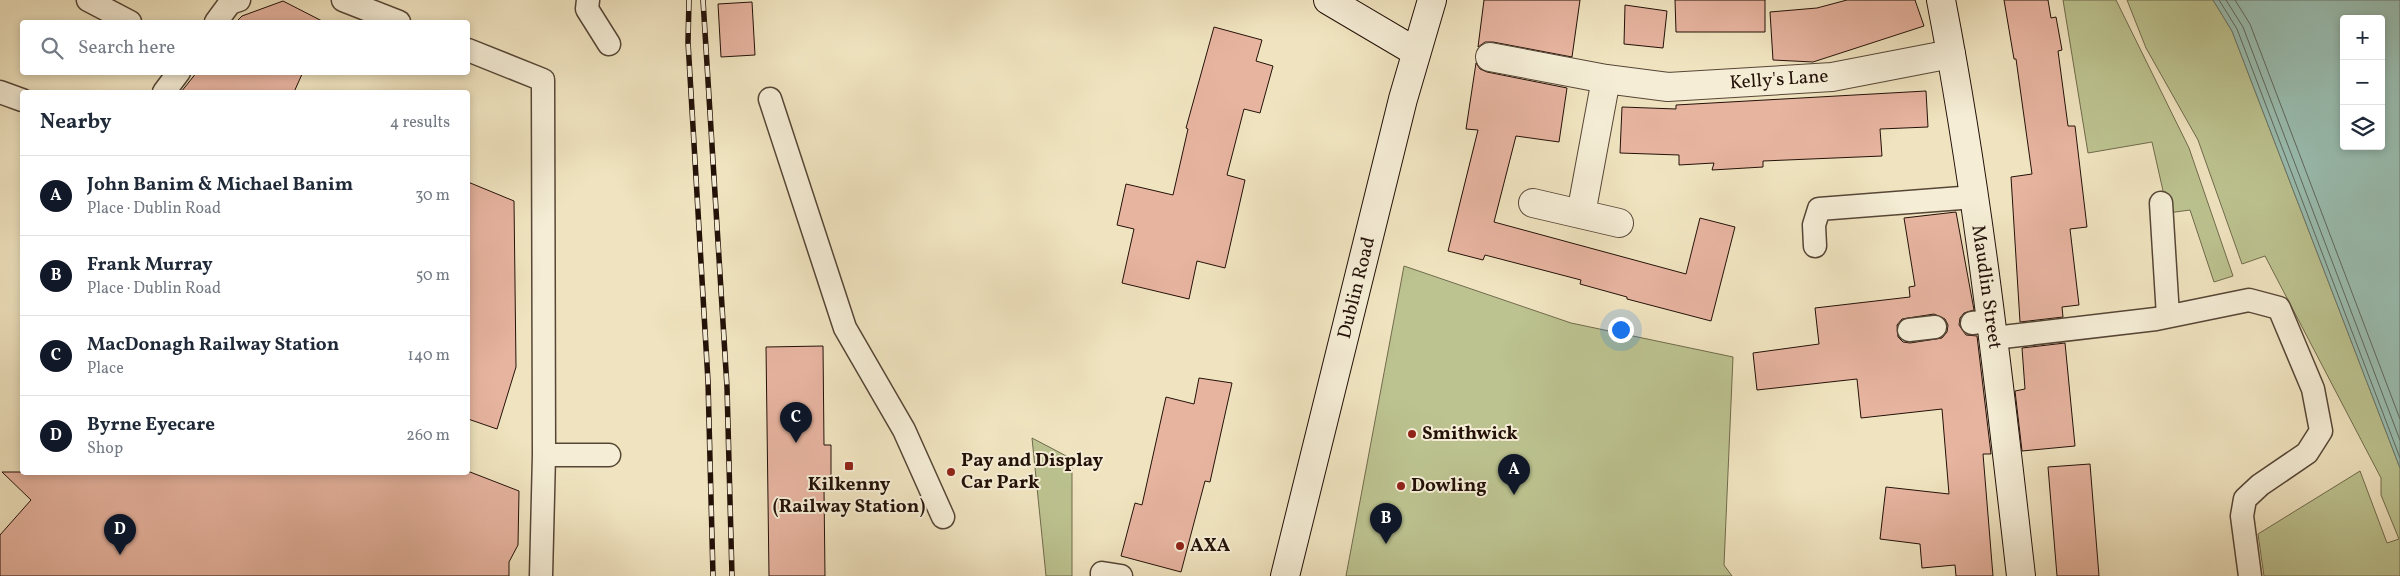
<!DOCTYPE html>
<html lang="en">
<head>
<meta charset="utf-8">
<style>
	body { margin:0; font-family:Vollkorn,serif; background:#f2f2f3; color:#1f2937 }
	.controls { position:absolute; right:15px; top:15px; display:grid; overflow:hidden; border-radius:5px; box-shadow:0 2px 8px #0003 }
	.controls button { width:45px; height:45px; display:grid; place-items:center; padding:0; border:0; border-bottom:1px solid #e0e1e3; background:#fff; color:#1f2937; font:25px sans-serif }
	.you { position:absolute; left:1620px; top:329px; width:18px; height:18px; margin:-12px; border:4px solid #fff; border-radius:50%; background:#1a73e8; box-shadow:0 0 0 8px #1a73e833 }
	.badge { display:grid; place-items:center; width:32px; height:32px; border-radius:50%; background:#111827; color:#fff; font-size:16px; font-weight:700 }
	.pin { position:absolute; translate:-50% -41px; filter:drop-shadow(0 1px 2px #0008) }
	.pin::after { content:''; position:absolute; top:26px; width:18px; height:15px; background:inherit; clip-path:polygon(0 0,100% 0,50% 100%) }
	.list { margin:0; padding:0; list-style:none }
	h2 { display:flex; justify-content:space-between; align-items:center; height:65px; margin:0; padding:0 20px; font-size:21px }
	h2 small { font-size:16px; font-weight:400; color:#747a83 }
	.list li { display:grid; grid-template-columns:32px 1fr auto; gap:15px; align-items:center; box-sizing:border-box; height:80px; padding:0 20px; border-top:1px solid #e0e1e3 }
	.list b { display:block; font-size:19px; white-space:nowrap }
	.list p { margin:0; font-size:16px; white-space:nowrap; color:#747a83 }
	.list em { font-size:16px; font-style:normal; color:#747a83 }
	.icon { flex:none; width:28px; height:28px; fill:none; stroke:currentColor; stroke-width:2; stroke-linecap:round; stroke-linejoin:round }
	.map { position:relative; flex:none; width:2400px; height:576px; overflow:hidden }
	.search { position:absolute; background:#fff; box-shadow:0 2px 8px #0003; left:20px; top:20px; width:450px; height:55px; display:flex; align-items:center; gap:12px; box-sizing:border-box; padding:0 18px; border-radius:5px; color:#747a83; font-size:19px }
	.panel { position:absolute; background:#fff; box-shadow:0 2px 8px #0003; left:20px; top:90px; width:450px; height:385px; border-radius:5px }
	.map>svg:first-child { display:block }
	.green { fill:#bcc390; stroke:#706a4c }
	.water { fill:#9abfb3; stroke:#6a796f; fill-rule:evenodd }
	.lines { fill:none; stroke-linecap:round; stroke-linejoin:round }
	.shore { stroke:#5e685e; stroke-width:1 }
	.building { fill:#e7b4a0; stroke:#231108; fill-rule:evenodd }
	.lane-casing { stroke:#564636; stroke-width:25 }
	.street-casing { stroke:#564636; stroke-width:30 }
	.secondary-casing { stroke:#231108; stroke-width:30 }
	.lane { stroke:#f5edd6; stroke-width:22 }
	.street { stroke:#f5edd6; stroke-width:28 }
	.secondary { stroke:#f5edd6; stroke-width:28 }
	.rail-casing { stroke:#231108; stroke-width:5.5 }
	.rail { stroke:#f5edd6; stroke-width:4; stroke-dasharray:11; stroke-linecap:butt }
	.poi-dot { fill:#8f2418; stroke:#f5edd6; stroke-width:2 }
	.labels { text-anchor:middle; dominant-baseline:central; stroke-width:4; stroke-linejoin:round; paint-order:stroke }
	.street-label { font-size:19px; fill:#231108; stroke:#f5edd6 }
	.poi-label { font-size:19px; font-weight:bold; fill:#231108; stroke:#f5edd6; text-anchor:start }
</style>
</head>
<body>
<div class="map">
<svg width="2400" height="576" viewBox="0 0 2400 576">
	<rect width="100%" height="100%" fill="#f0e4c0"/>
	<filter id="stains"><feTurbulence type="fractalNoise" baseFrequency=".004" numOctaves="4"/><feColorMatrix values="0 0 0 0 .2 0 0 0 0 .09 0 0 0 0 .02 0 0 0 .5 -.17"/></filter>
	<radialGradient id="worn" r=".72"><stop offset=".6" stop-color="#630" stop-opacity="0"/><stop offset="1" stop-color="#630" stop-opacity=".3"/></radialGradient>
	<path class="green" d="M 2063,0 L 2116,0 L 2189,148 L 2233,276 L 2214,282 L 2190,210 L 2168,213 L 2152,142 L 2088,153 Z
		M 2127,0 L 2213,0 L 2232,31 L 2400,468 L 2400,576 L 2264,576 L 2258,534 L 2360,471 L 2387,543 L 2399,539 L 2381,495 L 2381,478 L 2265,256 L 2242,264 L 2198,140 L 2146,48 Z
		M 1404,266 L 1571,323 L 1733,357 L 1724,565 L 1732,576 L 1346,576 Z
		M 1032,438 L 1072,459 L 1072,576 L 1046,576 Z"/>
	<path class="water" d="M 2213,0 L 2400,0 L 2400,468 L 2232,31 ZM 2344,19 L 2381,19 L 2381,146 L 2344,146 Z"/>
	<g class="lines">
		<path class="shore" d="M 2219,0 L 2237,29 L 2400,458
			M 2226,0 L 2243,27 L 2400,440
			M 2235,0 L 2250,24 L 2400,419"/>
	</g>
	<path class="building" d="M 1484,0 L 1580,0 L 1572,57 L 1493,42 L 1485,42 L 1478,47 Z
		M 1675,0 L 1765,0 L 1765,32 L 1676,32 Z
		M 1847,0 L 1915,0 L 1924,26 L 1813,62 L 1773,60 L 1770,12 L 1817,8 Z
		M 2004,0 L 2048,0 L 2051,18 L 2056,17 L 2062,50 L 2058,51 L 2068,126 L 2075,126 L 2087,227 L 2070,229 L 2079,305 L 2062,307 L 2063,317 L 2020,322 L 2011,177 L 2032,174 L 2016,59 L 2014,59 Z
		M 283,1 L 324,22 L 236,22 L 242,16 Z
		M 752,2 L 755,55 L 721,57 L 718,4 Z
		M 1625,5 L 1667,11 L 1663,48 L 1624,44 Z
		M 1214,27 L 1262,40 L 1256,61 L 1273,66 L 1260,113 L 1244,109 L 1227,175 L 1245,180 L 1225,268 L 1197,261 L 1189,299 L 1122,283 L 1134,229 L 1117,225 L 1126,184 L 1173,195 L 1188,129 L 1186,128 Z
		M 1476,63 L 1480,69 L 1487,72 L 1567,88 L 1559,142 L 1516,136 L 1494,222 L 1686,274 L 1700,218 L 1735,227 L 1711,321 L 1627,299 L 1627,297 L 1580,284 L 1581,280 L 1485,255 L 1483,260 L 1448,251 L 1478,130 L 1466,129 Z
		M 197,72 L 303,72 L 294,92 L 181,92 Z
		M 1926,91 L 1928,127 L 1880,129 L 1882,156 L 1763,161 L 1763,167 L 1712,170 L 1714,163 L 1679,165 L 1679,155 L 1620,153 L 1622,107 L 1676,109 L 1676,105 Z
		M 468,182 L 514,201 L 516,367 L 497,429 L 468,419 Z
		M 1956,212 L 1974,310 L 1964,313 L 1960,318 L 1959,325 L 1966,335 L 1977,336 L 1991,454 L 1983,454 L 1993,576 L 1956,576 L 1955,565 L 1922,568 L 1920,544 L 1880,539 L 1886,487 L 1949,494 L 1942,409 L 1861,418 L 1857,379 L 1757,390 L 1753,353 L 1819,344 L 1815,308 L 1910,297 L 1909,287 L 1915,286 L 1904,218 ZM 1934,314 L 1945,319 L 1948,325 L 1947,332 L 1942,338 L 1910,343 L 1903,342 L 1898,337 L 1897,325 L 1902,319 Z
		M 2065,343 L 2075,446 L 2022,451 L 2015,391 L 2025,389 L 2022,348 Z
		M 823,346 L 824,445 L 831,445 L 831,488 L 824,488 L 825,576 L 769,576 L 766,347 Z
		M 1199,378 L 1232,383 L 1210,482 L 1205,481 L 1181,572 L 1121,556 L 1135,503 L 1142,505 L 1166,397 L 1194,404 Z
		M 2090,464 L 2099,576 L 2057,576 L 2048,467 Z
		M 2,472 L 470,472 L 519,491 L 518,545 L 509,562 L 509,576 L 0,576 L 0,535 L 31,500 Z"/>
	<g class="lines">
		<defs>
			<path id="lane" d="M 88,0 L 130,22
				M 343,0 L 399,22
				M 588,0 L 587,9 L 609,44
				M 216,22 L 230,3 L 239,0
				M 468,50 L 543,80 L 544,455 L 541,576
				M 0,92 L 22,100
				M 164,92 L 179,72
				M 770,99 L 845,328 L 904,430 L 943,517
				M 2161,203 L 2168,316
				M 1815,246 L 1814,225 L 1819,209 L 1974,197
				M 1972,323 L 1991,321
				M 1909,330 L 1935,327
				M 1994,338 L 2156,319 L 2249,300 L 2279,308 L 2313,389 L 2321,431 L 2307,453 L 2260,485 L 2245,499 L 2242,516 L 2250,576
				M 544,455 L 609,455
				M 1102,576 L 1102,573 L 1121,576"/>
			<path id="street" d="M 1490,57 L 1606,79 L 1668,87 L 1832,77 L 1951,54
				M 1533,203 L 1619,223
				M 1581,214 L 1606,79"/>
			<path id="secondary" d="M 1328,0 L 1416,52
				M 1941,0 C 1978,191 1999,383 2021,576
				M 1285,576 L 1403,99 L 1432,0"/>
		</defs>
		<use href="#lane" class="lane-casing"/>
		<use href="#street" class="street-casing"/>
		<use href="#secondary" class="secondary-casing"/>
		<use href="#lane" class="lane"/>
		<use href="#street" class="street"/>
		<use href="#secondary" class="secondary"/>
		<defs>
			<path id="rail" d="M 689,0 L 688,42 L 708,381 L 713,576
				M 703,0 L 727,387 L 732,576"/>
		</defs>
		<use href="#rail" class="rail-casing"/>
		<use href="#rail" class="rail"/>
	</g>
	<g class="poi-dot">
		<circle cx="1412" cy="434" r="5"/>
		<rect x="844" y="461" width="10" height="10" rx="2.5"/>
		<circle cx="951" cy="472" r="5"/>
		<circle cx="1401" cy="486" r="5"/>
		<circle cx="1180" cy="546" r="5"/>
	</g>
	<g class="labels">
		<g class="street-label">
			<text transform="translate(1779 80) rotate(-4)">Kelly's Lane</text>
			<text transform="translate(1986 287) rotate(82)">Maudlin Street</text>
			<text transform="translate(1357 288) rotate(-76)">Dublin Road</text>
		</g>
		<g class="poi-label">
			<text x="1422" y="434">Smithwick</text>
			<text x="961" y="461">Pay and Display<tspan x="961" dy="22">Car Park</tspan></text>
			<text x="849" y="485" text-anchor="middle">Kilkenny<tspan x="849" dy="22">(Railway Station)</tspan></text>
			<text x="1411" y="486">Dowling</text>
			<text x="1190" y="546">AXA</text>
		</g>
	</g>
	<rect width="100%" height="100%" filter="url(#stains)"/>
	<rect width="100%" height="100%" fill="url(#worn)"/>
</svg>
<div class="controls">
<button>+</button>
<button>−</button>
<button><svg class="icon" aria-label="layers" viewBox="0 0 24 24"><path d="M12 4l9 5-9 5-9-5zM3 14l9 5 9-5"/></svg></button>
</div>
<div class="you"></div>
<div class="pin badge" style="left:1514px;top:495px">A</div>
<div class="pin badge" style="left:1386px;top:544px">B</div>
<div class="pin badge" style="left:796px;top:443px">C</div>
<div class="pin badge" style="left:120px;top:555px">D</div>
<div class="search"><svg class="icon" aria-label="search" viewBox="0 0 24 24"><circle cx="10" cy="10" r="6"/><path d="M15 15l6 6"/></svg>Search here</div>
<section class="panel">
<h2>Nearby<small>4 results</small></h2>
<ul class="list">
<li><span class="badge">A</span><div><b>John Banim &amp; Michael Banim</b><p>Place · Dublin Road</p></div><em>30 m</em></li>
<li><span class="badge">B</span><div><b>Frank Murray</b><p>Place · Dublin Road</p></div><em>50 m</em></li>
<li><span class="badge">C</span><div><b>MacDonagh Railway Station</b><p>Place</p></div><em>140 m</em></li>
<li><span class="badge">D</span><div><b>Byrne Eyecare</b><p>Shop</p></div><em>260 m</em></li>
</ul>
</section>
</div>
</body>
</html>
